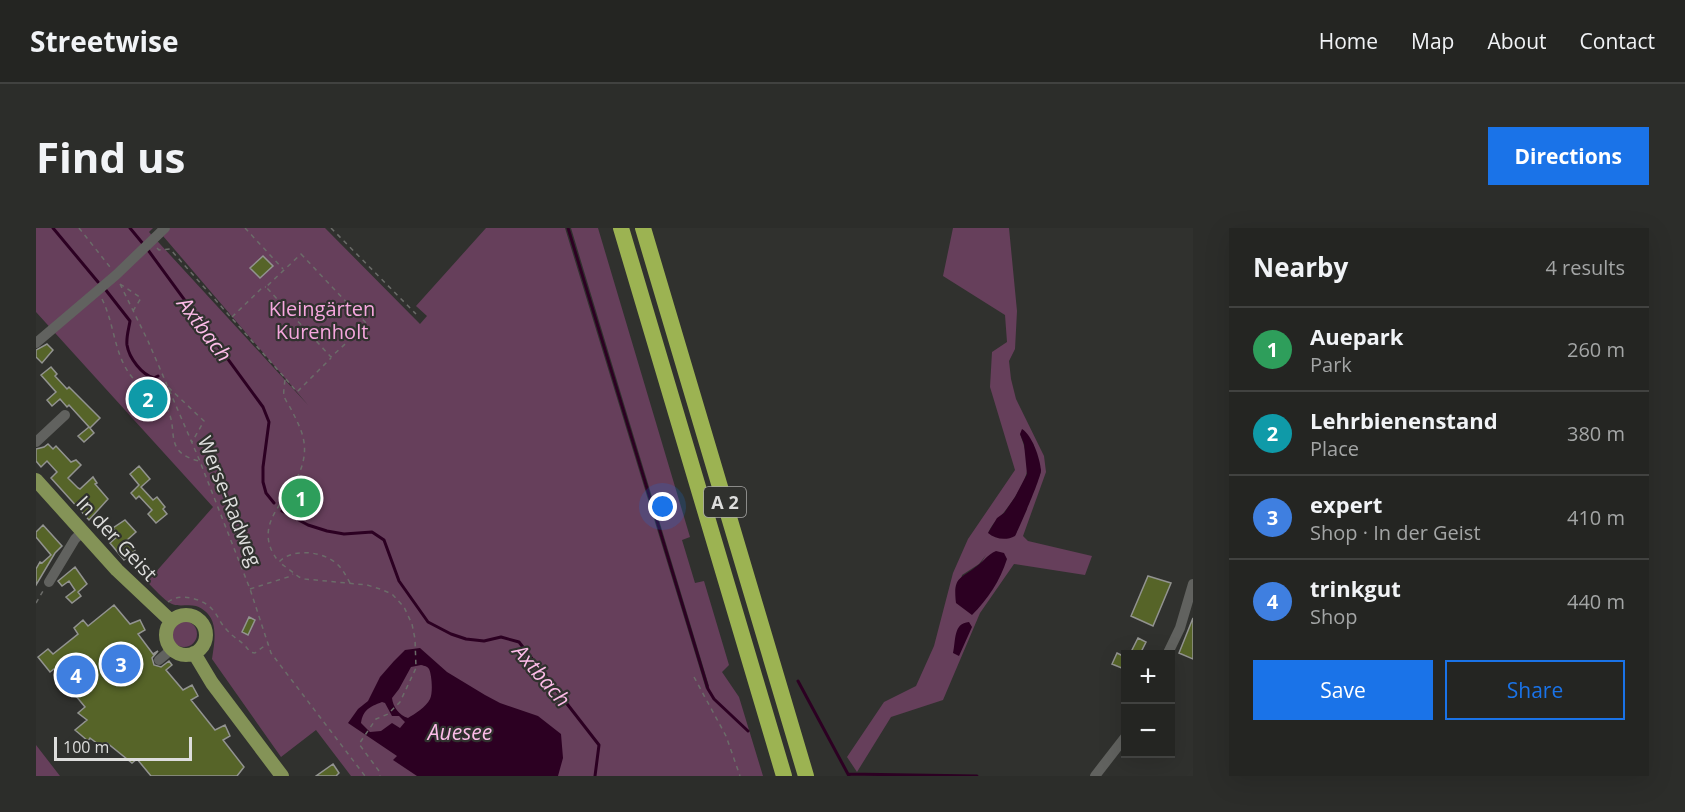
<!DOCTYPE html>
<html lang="en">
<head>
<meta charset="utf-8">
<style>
	body { margin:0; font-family:"Open Sans",sans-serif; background:#2c2d2a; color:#f1f3f6 }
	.controls { position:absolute; right:18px; bottom:18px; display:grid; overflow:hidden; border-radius:0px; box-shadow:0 6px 24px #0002 }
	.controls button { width:54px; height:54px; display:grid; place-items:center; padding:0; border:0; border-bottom:2px solid #414240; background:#242522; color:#f1f3f6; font:30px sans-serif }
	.scale { position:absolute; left:18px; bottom:15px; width:138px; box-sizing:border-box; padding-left:6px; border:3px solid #dddddc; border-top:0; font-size:16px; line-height:21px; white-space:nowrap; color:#dddddc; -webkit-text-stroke:4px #30312e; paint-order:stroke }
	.you { position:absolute; left:627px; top:279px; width:21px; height:21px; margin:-15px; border:4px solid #fff; border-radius:50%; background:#1a73e8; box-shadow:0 0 0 9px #1a73e833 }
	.badge { display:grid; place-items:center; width:39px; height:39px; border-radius:50%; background:#1a73e8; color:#fff; font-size:20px; font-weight:700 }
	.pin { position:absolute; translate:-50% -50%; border:3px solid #fff; box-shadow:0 2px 6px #0006 }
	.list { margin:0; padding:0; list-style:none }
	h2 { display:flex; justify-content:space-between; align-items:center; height:78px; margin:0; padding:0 24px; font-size:26px }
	h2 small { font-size:20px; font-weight:400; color:#a3a5a5 }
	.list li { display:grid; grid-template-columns:39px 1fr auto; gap:18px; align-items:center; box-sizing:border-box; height:84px; padding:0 24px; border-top:2px solid #414240 }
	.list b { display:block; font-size:22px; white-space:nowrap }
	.list p { margin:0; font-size:20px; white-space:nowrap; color:#a3a5a5 }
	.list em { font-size:20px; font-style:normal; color:#a3a5a5 }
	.actions { display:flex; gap:12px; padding:18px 24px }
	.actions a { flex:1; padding:14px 0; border:2px solid #1a73e8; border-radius:0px; text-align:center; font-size:21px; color:#1a73e8 }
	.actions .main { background:#1a73e8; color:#fff }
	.map { position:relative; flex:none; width:1157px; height:548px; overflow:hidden; border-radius:0px }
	header { display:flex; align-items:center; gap:36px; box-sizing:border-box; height:84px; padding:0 30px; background:#242522; border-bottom:2px solid #414240 }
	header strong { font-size:28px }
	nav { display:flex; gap:33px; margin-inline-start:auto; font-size:21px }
	.intro { display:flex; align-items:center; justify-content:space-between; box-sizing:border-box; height:144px; padding:0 36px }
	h1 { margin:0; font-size:42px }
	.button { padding:15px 27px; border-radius:0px; background:#1a73e8; color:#fff; font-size:21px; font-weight:700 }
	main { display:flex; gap:36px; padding:0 36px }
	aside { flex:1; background:#242522; border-radius:0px; box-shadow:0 6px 24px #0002 }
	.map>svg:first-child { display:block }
	.green { fill:#663f5b; fill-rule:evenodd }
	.water { fill:#2c0022; fill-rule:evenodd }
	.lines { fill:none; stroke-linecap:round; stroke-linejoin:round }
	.stream { stroke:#2c0022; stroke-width:3 }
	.building { fill:#566428; stroke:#929390; stroke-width:1.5 }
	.path { stroke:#6b6c69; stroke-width:1.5; stroke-dasharray:4.5 4.5; stroke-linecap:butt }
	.minor { stroke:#61625f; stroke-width:10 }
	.major { stroke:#849357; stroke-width:14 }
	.highway { stroke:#9cb352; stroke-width:16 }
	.labels { text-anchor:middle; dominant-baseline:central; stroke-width:4.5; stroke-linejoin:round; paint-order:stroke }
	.shield { fill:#30312e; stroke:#a9a9a8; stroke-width:1.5 }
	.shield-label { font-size:18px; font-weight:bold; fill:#dddddc }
	.park-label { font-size:20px; fill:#f6a7de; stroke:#30312e }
	.street-label { font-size:20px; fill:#dddddc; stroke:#30312e }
	.water-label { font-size:21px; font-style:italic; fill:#fcbce8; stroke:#30312e }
</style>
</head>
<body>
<header>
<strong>Streetwise</strong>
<nav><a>Home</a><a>Map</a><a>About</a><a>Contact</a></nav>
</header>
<div class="intro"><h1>Find us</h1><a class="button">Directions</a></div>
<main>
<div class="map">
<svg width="1157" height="548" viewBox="0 0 1157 548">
	<rect width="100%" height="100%" fill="#30312e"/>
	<path class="green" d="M 0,0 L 117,0 L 113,4 L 272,177 L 127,8 L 134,0 L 289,0 L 384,96 L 391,88 L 380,78 L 450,0 L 529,0 L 670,461 L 673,458 L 535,0 L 562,0 L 654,309 L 646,312 L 659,355 L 668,353 L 693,437 L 686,444 L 703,469 L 727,548 L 315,548 L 280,502 L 245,529 L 176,431 C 179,411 184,387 160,378 C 152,376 143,379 136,376 C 127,372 118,360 111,354 L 177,279 L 0,84 Z
		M 917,0 L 973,0 L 981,83 L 979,121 L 973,133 L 975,151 L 980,171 L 1008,228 L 1010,244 L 987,308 L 992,313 L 1056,328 L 1049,347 L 978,336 L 944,385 L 907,472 L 855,489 L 821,544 L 811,529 L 848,474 L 880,458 L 898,418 L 917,345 L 932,311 L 979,242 L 954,159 L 956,124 L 971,114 L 969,87 L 907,48 ZM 984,206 L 997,215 L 1005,244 L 995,267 L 952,305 C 957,294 962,292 969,283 C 976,274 987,258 990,247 C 994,236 988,216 984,206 ZM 950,327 L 920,375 L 926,347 L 943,336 Z
		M135 406a13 13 0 1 1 26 0a13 13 0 1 1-26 0Z
		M 0,517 L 24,548 L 0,548 Z"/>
	<path class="water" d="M 986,201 C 996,207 1004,230 1005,242 C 1005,250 984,298 979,308 C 970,313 959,311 952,305 L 961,290 L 968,285 L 979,269 L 991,246 L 988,216 L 984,206 Z
		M 960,323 L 968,325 L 971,331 C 964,353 952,371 936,387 L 920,375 C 917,349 923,352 941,338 C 949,332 951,327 960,323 Z
		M 933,394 L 936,399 L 923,428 L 917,425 C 920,413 917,395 933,394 Z
		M 384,420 L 411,444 L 449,467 L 464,475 L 502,488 L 525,506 L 527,530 L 522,548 L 381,548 L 357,532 L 361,528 L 312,495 L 322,481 L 332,473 L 344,449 L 358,433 L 369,422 ZM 385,437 C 389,438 391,438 393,441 C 396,447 397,465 394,471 C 390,479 379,486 372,490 C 363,487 357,479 356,470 L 363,461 L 375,439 ZM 346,474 L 349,475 L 356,488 L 363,488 L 369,494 L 364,500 L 356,495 L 345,503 L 334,504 L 325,495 C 327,482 333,479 346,474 Z"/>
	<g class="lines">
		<path class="stream" d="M 17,0 L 62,54
			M 94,0 L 108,17
			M 532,0 L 672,461 L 678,471 L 712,503
			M 112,22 L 227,179 L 233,194 L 227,239 L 227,254 L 230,265 L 238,275
			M 69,61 L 94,93 C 93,100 90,109 91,117 C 93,130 106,147 118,150 L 122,148
			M 246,283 L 272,297 L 291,303 L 308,306 L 336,304 L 348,312 L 363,353 L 392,394 L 415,406 L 430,411 L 448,413 L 465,409 L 483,414 L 563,517 L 559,548
			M 762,453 L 813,548
			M 812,546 L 941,548"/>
	</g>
	<path class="building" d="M 227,28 L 237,38 L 224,50 L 214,40 Z
		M 11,116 L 17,122 L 6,135 L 0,129 L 0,122 Z
		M 15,139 L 21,146 L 19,148 L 31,161 L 33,159 L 64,190 L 54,200 L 58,205 L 48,214 L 42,208 L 53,199 L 33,177 L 31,179 L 24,171 L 16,178 L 11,172 L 20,164 L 5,147 Z
		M 12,216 L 17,221 L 20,218 L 35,234 L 40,232 L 45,237 L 32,250 L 42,260 L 44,261 L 57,249 L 61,255 L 59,256 L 72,271 L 53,292 L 15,250 L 21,244 L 11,233 L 5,239 L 0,233 L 0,221 L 8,219 Z
		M 103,238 L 114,251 L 105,259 L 117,272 L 121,269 L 129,279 L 127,281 L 131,286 L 120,295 L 112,286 L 116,282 L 103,268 L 100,271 L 95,265 L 103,257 L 94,246 Z
		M 89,292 L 100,304 L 90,313 L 99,322 L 88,332 L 74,315 L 83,307 L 77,300 Z
		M 7,297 L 26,318 L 19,325 L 0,357 L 0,341 L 4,334 L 6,335 L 15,327 L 0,309 L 0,304 Z
		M 39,339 L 51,356 L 42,364 L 45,368 L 36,375 L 30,369 L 39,362 L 33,353 L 26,358 L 22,353 Z
		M 1112,348 L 1135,355 L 1117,398 L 1095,388 Z
		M 78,377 L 94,396 L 104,392 L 109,402 L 102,406 L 117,426 L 122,423 L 116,430 L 118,437 L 125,439 L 133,433 L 136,437 L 130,442 L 147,462 L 156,457 L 162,468 L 155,472 L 179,502 L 189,497 L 194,508 L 187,512 L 208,539 L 201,548 L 115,548 L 101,531 L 96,535 L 71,515 L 66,519 L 54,510 L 52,513 L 39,502 L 51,492 L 42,485 L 49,479 L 18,441 L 14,444 L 2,429 L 12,421 L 17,426 L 42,406 L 38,400 L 47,392 L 52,398 Z
		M 213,389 L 219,392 L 212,407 L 206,404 Z
		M 1157,390 L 1157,431 L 1143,425 Z
		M 1102,410 L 1110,414 L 1104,426 L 1094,426 Z
		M 1081,425 L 1089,429 L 1088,441 L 1076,436 Z
		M 297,536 L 303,545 L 300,548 L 280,548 Z"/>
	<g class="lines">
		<path class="path" d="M 43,0 L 74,39
			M 209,0 L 247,41
			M 295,0 L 380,86
			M 121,20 L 123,22 L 134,21 L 249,150 C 249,155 247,163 248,168 C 249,172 253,177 255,181 C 264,199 272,213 267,234 C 259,270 211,294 243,334
			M 265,26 L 331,96 L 295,129 L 230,59 Z
			M 84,56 L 112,113 L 163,231 L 214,361 L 235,425 L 329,548
			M 84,56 L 105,70 L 97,83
			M 66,71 C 81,101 77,136 106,159
			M 196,89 L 227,59 L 230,59
			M 250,151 L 261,164 L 295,130
			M 109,155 L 127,169 L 113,186 L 95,173 Z
			M 116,166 L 132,159 L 168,193 L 156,214
			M 124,173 C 149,194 121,223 163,233
			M 314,355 C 310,348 307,341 300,335 C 286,323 256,320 243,334 L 263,349 L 269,351 L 331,357 L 344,361 L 356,366 L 368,379 L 376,396 L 379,411 L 380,440 L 364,474 L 352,486 L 340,491 L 323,516 L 343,543 L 344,548
			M 214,361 L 252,349 L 257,346
			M 132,374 C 144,364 167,371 176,381 C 182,387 184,395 190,401 C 198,411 206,412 214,424 L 219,425 L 231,416
			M 0,375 L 7,363
			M 658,449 L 690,508 L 704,548"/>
		<path class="minor" d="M 0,115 L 80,47 L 129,0
			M 0,214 L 29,187
			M 13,354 L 39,311 L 46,304
			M 1131,427 L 1144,400 L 1157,356
			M 123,432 L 136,421
			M 1059,548 L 1090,508"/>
		<path class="major" d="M 0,252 L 81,342 L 135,393
			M130 407a20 20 0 1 1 40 0a20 20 0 1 1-40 0Z
			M 158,425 L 176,455 L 246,548"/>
		<path class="highway" d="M 585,0 L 748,548
			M 607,0 L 770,548"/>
	</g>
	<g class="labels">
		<rect class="shield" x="668" y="259" width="42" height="30" rx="4.5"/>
		<g class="shield-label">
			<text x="689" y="274">A 2</text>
		</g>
		<g class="park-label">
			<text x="286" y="80">Kleingärten<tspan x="286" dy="23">Kurenholt</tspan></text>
		</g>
		<g class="street-label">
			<text transform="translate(194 273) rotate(68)">Werse-Radweg</text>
			<text transform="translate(81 310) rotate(47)">In der Geist</text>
		</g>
		<g class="water-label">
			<text transform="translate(169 101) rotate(53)">Axtbach</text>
			<text transform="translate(506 447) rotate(49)">Axtbach</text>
			<text x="424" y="504">Auesee</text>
		</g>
	</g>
</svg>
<div class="controls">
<button>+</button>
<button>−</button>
</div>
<div class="scale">100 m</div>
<div class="you"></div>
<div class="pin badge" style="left:265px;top:270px;background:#2e9e5b">1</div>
<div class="pin badge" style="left:112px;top:171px;background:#0f9aa8">2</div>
<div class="pin badge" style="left:85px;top:436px;background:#3f7fe0">3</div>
<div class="pin badge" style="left:40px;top:447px;background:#3f7fe0">4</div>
</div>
<aside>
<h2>Nearby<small>4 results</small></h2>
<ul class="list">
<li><span class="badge" style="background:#2e9e5b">1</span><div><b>Auepark</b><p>Park</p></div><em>260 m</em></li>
<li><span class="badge" style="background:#0f9aa8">2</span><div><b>Lehrbienenstand</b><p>Place</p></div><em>380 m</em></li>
<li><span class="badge" style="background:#3f7fe0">3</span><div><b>expert</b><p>Shop · In der Geist</p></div><em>410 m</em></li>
<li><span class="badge" style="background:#3f7fe0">4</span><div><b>trinkgut</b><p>Shop</p></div><em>440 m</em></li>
</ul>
<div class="actions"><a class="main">Save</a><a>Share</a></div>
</aside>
</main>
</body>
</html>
